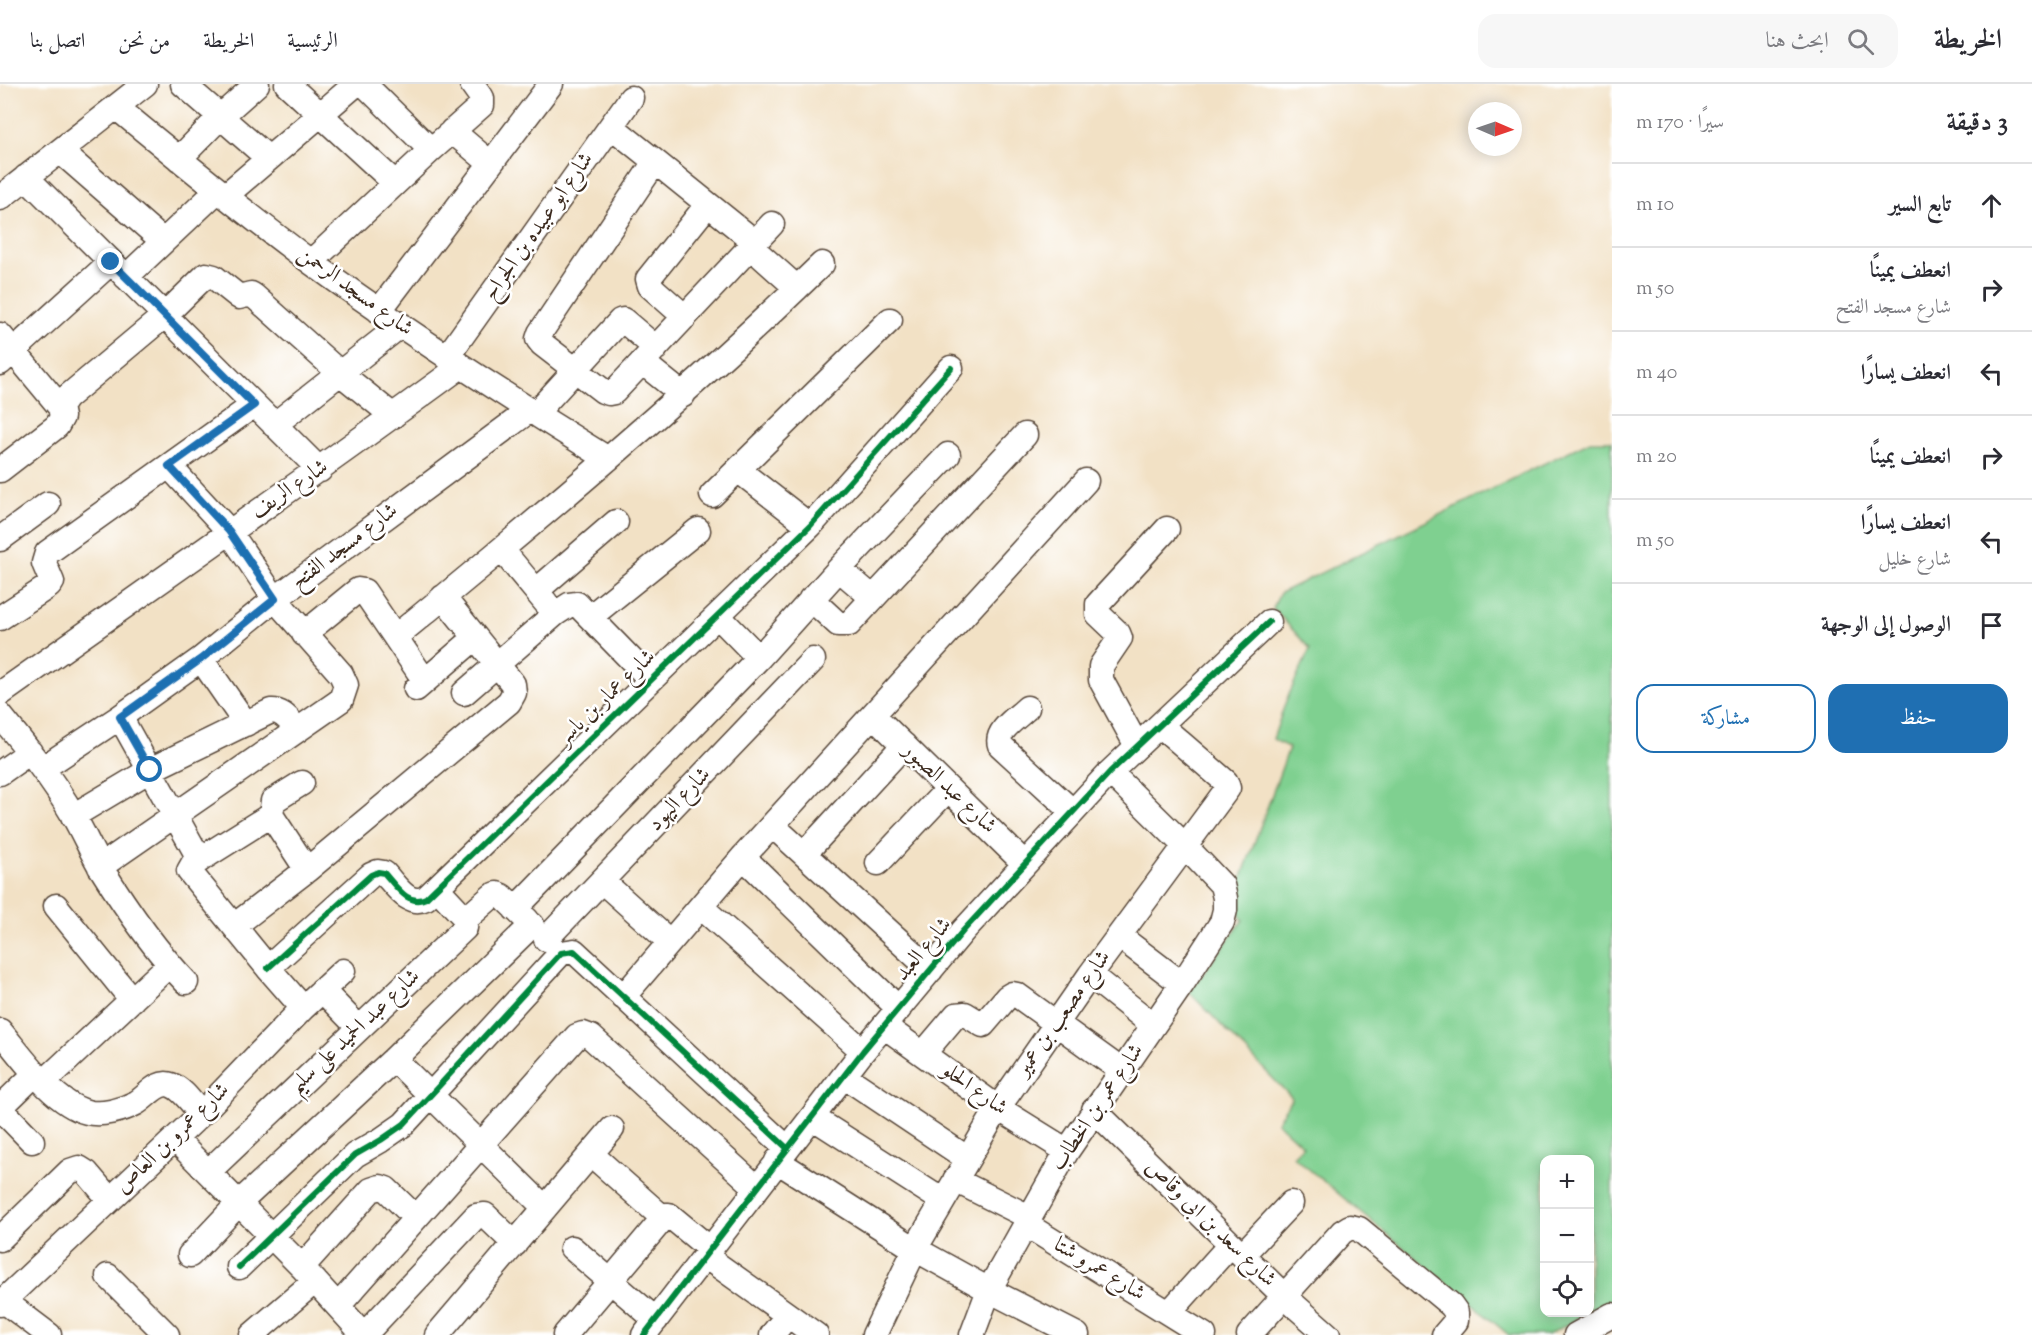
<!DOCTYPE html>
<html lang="ar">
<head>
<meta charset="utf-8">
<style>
	body { margin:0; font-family:"Sorts Mill Goudy",Amiri,serif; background:#f7f7f7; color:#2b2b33; direction:rtl }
	.controls { position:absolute; right:18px; bottom:18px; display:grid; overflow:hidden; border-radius:12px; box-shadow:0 3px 15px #0003 }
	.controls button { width:54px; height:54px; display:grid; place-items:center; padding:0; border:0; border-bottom:2px solid #e1e1e2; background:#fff; color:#2b2b33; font:30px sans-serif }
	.compass { position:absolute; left:1468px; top:18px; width:54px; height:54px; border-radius:50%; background:#fff; box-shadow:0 3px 15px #0003; rotate:92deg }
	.stop { position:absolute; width:18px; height:18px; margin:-14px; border:4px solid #1f6fb2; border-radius:50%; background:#fff }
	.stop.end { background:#1f6fb2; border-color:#fff; box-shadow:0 2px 6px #0008 }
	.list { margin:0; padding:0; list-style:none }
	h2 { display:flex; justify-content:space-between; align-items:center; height:78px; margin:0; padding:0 24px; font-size:26px }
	h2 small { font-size:20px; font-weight:400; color:#7c7c81 }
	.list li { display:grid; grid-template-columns:39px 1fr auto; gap:18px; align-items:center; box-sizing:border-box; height:84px; padding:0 24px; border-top:2px solid #e1e1e2 }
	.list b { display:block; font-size:22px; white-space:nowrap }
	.list p { margin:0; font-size:20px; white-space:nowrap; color:#7c7c81 }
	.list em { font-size:20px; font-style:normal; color:#7c7c81 }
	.actions { display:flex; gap:12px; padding:18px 24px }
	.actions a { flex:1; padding:14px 0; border:2px solid #1f6fb2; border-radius:18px; text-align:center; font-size:21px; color:#1f6fb2 }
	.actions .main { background:#1f6fb2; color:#fff }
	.icon { flex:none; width:33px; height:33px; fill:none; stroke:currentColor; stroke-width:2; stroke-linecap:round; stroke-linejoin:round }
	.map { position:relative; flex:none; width:1612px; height:1251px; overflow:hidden; direction:ltr }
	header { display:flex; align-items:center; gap:36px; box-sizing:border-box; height:84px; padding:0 30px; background:#fff; border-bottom:2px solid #e1e1e2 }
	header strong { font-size:28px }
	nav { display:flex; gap:33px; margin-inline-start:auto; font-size:21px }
	.search { width:420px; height:54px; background:#f7f7f7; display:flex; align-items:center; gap:15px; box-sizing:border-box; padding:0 21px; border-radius:18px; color:#7c7c81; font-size:22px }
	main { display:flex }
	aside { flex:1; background:#fff }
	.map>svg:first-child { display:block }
	.green { fill:#7fd090; stroke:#5d7d57; stroke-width:1.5; fill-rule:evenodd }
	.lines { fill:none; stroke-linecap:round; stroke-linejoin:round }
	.minor-casing { stroke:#564537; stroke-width:27 }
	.minor { stroke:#fff; stroke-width:24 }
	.cycleway-casing { stroke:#fff; stroke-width:10 }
	.cycleway { stroke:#00873e; stroke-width:6 }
	.route { stroke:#1f6fb2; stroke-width:8 }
	.labels { text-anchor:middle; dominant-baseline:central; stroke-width:5; stroke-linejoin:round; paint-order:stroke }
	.street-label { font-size:22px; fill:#3b2a1e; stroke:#fff }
</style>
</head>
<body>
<header>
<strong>الخريطة</strong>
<div class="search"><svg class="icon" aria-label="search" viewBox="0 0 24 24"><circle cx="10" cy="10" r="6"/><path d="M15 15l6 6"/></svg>ابحث هنا</div>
<nav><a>الرئيسية</a><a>الخريطة</a><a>من نحن</a><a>اتصل بنا</a></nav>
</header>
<main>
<aside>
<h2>3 دقيقة<small>سيرًا · 170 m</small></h2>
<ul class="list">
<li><svg class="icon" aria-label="ahead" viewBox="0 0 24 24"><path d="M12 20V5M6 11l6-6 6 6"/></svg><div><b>تابع السير</b></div><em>10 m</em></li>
<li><svg class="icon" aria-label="right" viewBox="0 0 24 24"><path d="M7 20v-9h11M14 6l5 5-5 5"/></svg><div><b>انعطف يمينًا</b><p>شارع مسجد الفتح</p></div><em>50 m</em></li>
<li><svg class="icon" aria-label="left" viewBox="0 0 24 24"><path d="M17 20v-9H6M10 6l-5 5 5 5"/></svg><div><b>انعطف يسارًا</b></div><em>40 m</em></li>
<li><svg class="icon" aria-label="right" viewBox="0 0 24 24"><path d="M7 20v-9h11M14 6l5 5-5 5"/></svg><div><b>انعطف يمينًا</b></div><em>20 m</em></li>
<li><svg class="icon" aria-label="left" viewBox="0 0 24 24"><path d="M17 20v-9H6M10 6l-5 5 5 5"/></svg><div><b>انعطف يسارًا</b><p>شارع خليل</p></div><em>50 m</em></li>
<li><svg class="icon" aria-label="arrive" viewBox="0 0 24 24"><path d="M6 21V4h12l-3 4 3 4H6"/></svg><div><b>الوصول إلى الوجهة</b></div></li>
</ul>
<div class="actions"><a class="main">حفظ</a><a>مشاركة</a></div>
</aside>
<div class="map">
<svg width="1612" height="1251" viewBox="0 0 1612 1251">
	<rect width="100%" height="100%" fill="#fff"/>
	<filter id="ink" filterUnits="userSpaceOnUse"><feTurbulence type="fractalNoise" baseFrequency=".0167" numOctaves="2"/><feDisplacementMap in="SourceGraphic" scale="12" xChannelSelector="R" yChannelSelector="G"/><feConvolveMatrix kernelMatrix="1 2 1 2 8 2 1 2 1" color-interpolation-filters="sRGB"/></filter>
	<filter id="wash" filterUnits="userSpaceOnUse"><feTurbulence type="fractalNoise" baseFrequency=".008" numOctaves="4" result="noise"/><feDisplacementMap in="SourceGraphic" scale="24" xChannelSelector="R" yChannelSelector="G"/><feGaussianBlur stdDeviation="1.35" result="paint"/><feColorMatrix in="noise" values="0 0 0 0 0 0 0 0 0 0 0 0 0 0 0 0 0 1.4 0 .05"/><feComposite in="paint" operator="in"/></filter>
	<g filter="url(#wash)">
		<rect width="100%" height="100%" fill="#f2e1c5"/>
		<path class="green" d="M 1590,357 L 1612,357 L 1612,1216 L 1548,1251 L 1509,1251 L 1293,1072 L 1303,1062 L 1277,1038 L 1292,1014 L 1189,908 L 1243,836 L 1232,820 L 1289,664 L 1273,655 L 1286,617 L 1310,565 L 1273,524 L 1280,509 ZM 1544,1076 L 1590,1076 L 1590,1228 L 1544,1228 Z"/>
	</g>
	<g filter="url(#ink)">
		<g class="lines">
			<defs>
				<path id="minor" d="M 183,0 L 268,74
					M 287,0 L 395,99
					M 364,0 L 431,66
					M 116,23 C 180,76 245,129 312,179 C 408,249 507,313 608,375
					M 611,42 L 755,158
					M 452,47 L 490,79
					M 60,67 L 163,157
					M 179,75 L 221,32 L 257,0
					M 655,78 L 540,249 L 538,255 L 542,260 L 603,307 L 609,309 L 614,308 L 772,140
					M 26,93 L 320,386
					M 225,112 L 356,0
					M 0,114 L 145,0
					M 751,163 L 797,204
					M 311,178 L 431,66 L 482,21 L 482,14 L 472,0
					M 126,193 L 218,106
					M 379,227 L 551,0
					M 685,233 L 650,202 L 648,195 L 708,120
					M 0,251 L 60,323
					M 447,273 L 631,14
					M 642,278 L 683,311
					M 0,279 L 111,178
					M 535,330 L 620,237 L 623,236 L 656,264
					M 274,341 L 401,241
					M 0,386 L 57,342 L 62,333 L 60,323 L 66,314 L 164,232 L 206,191 L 214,193 L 239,213 L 251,210 L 254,212 L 340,289 L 393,332
					M 738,386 L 810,442
					M 712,411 L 890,236
					M 0,455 L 48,420
					M 502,466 L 546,519
					M 839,485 L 873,514
					M 536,507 L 616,438
					M 811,515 L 838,540 L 849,540 L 1025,351
					M 718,532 L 759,574
					M 590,533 L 698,446
					M 0,534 L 49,502 L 52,498 L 44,479 L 47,469 L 254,321
					M 304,550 L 358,506 L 364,507 L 425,597
					M 395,553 C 542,433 686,312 822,180
					M 201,575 L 246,640
					M 416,605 L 475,554
					M 464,609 L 555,530 L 569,521 L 577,520 L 651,596
					M 0,610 C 154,501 309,394 461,282
					M 1027,624 C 1018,633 995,647 1000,661 L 1073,728
					M 0,631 C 26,663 52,695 73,731 C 83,748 91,767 101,784 C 126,824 153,864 186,898
					M 873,631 L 1025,780
					M 120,633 L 200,776
					M 1137,662 L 1101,596 L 1101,582 L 1120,554 L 1118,549 L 1098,530 L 1098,520 L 1167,445
					M 43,684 L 120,633 L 201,575 L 275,515 L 530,326
					M 0,689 L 30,668
					M 302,699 L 273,717 L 271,731 L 193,780 L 189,787 L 268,884 L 303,924
					M 271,731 L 307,786
					M 73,732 L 150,686 L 271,627 C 283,626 290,638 298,645
					M 772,741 L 931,886
					M 804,770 L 904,661
					M 743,773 L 899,925
					M 878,779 L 948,705
					M 100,783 L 341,616 L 346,601 L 341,590 L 275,515 L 229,447 L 169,382
					M 602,797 L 670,858
					M 56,822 L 132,916
					M 701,823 L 863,967
					M 515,825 L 759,574 L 839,485 L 948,371
					M 466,835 L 492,812 L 497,810 L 502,812 L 527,836
					M 234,842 L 307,786 L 509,618 L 514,609 L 513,600 L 443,513
					M 1119,852 L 1182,900
					M 546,855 L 813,576
					M 268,884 L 371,791 L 378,788 L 384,789 C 396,802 408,823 426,814 L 810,442 L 951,284
					M 1090,891 L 1153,941
					M 322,906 L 359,944
					M 623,913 L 743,773 L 1086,397
					M 884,942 L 998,1024 L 1067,1067
					M 0,947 C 22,973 53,1019 87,1028 C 101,1032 123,1026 136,1019 C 147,1013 157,996 171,1001 C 183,1005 193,1021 201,1030
					M 923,970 L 956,931 L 965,930 L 983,941 L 1007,913 L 1012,910 L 1017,911 L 1122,987
					M 394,975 L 545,1124
					M 844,992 L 968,1075
					M 44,998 L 169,881
					M 0,1024 L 35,990
					M 0,1024 L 32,1057
					M 1094,1026 L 1284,1212 L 1328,1251
					M 812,1033 L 943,1117
					M 175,1055 L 302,1183 L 364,1251
					M 591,1070 L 662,1133
					M 777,1077 L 915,1165 L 989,1206 L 1077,1251
					M 208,1088 L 465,844 L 466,835 L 437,804
					M 955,1096 L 1029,1133
					M 1025,1140 L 1204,1251
					M 0,1155 L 70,1087 L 79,1084 L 87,1089 L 110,1116
					M 572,1164 L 656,1236
					M 190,1171 L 239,1119 L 394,975 L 532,841
					M 1242,1171 L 1291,1119
					M 705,1172 L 816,1251
					M 239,1183 L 355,1071 L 381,1056 L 404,1040 L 561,869 L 574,867 L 787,1064
					M 302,1183 L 371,1106 L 380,1103 L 386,1105 L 416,1134
					M 108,1192 L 167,1251
					M 4,1217 L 49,1251
					M 0,1220 L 201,1030 L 303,924 L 343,887
					M 338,1222 L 577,952 L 583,950 L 591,953 L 756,1103
					M 1169,1229 L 1231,1160
					M 252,1251 L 315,1197
					M 364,1251 L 476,1132 L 485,1131 L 515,1160
					M 437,1251 L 612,1045
					M 565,1251 L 666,1131 L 669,1131 L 710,1165
					M 644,1251 L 863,967 L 963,847 L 1110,688 L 1269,538
					M 772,1251 L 788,1231
					M 874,1251 L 915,1165 L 998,1024 L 1090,891 L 1228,704 L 1226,698 L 1160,641
					M 972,1251 L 989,1206 L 1067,1067 L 1182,900 L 1222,838 L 1225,826 L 1225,814 L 1222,801 L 1185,762 L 1110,688
					M 1249,1251 L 1342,1148 L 1350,1143 L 1359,1145 L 1451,1221 L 1456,1228 L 1456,1237 L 1444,1251
					M 1576,1251 L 1612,1231"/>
			</defs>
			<use href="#minor" class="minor-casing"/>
			<use href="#minor" class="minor"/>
			<defs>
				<path id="cycleway" d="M 268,884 L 371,791 L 378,788 L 384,789 C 396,802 408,823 426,814 L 810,442 L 951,284
					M 239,1183 L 355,1071 L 381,1056 L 404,1040 L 561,869 L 574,867 L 787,1064
					M 644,1251 L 863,967 L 963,847 L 1110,688 L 1269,538"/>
			</defs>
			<use href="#cycleway" class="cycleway-casing"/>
			<use href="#cycleway" class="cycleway"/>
		</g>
	</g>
	<g class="lines" filter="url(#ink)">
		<path class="route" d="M 111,178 L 254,321 L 169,382 L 229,447 L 275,515 L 201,575 L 120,633 L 150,686"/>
	</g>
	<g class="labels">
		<g class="street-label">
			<text transform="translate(539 143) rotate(-55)">شارع ابو عبيده بن الجراح</text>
			<text transform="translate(355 208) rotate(36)">شارع مسجد الرحمن</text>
			<text transform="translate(290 406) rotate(-34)">شارع الريف</text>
			<text transform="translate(345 463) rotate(-37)">شارع مسجد الفتح</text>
			<text transform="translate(607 614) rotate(-44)">شارع عمار بن ياسر</text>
			<text transform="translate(949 705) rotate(44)">شارع عبد الصبور</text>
			<text transform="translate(680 716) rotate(-46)">شارع اليهود</text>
			<text transform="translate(924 866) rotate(-50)">شارع العبد</text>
			<text transform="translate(1064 930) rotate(-55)">شارع مصعب بن عمير</text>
			<text transform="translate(355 948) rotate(-43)">شارع عبد الحميد على سليم</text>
			<text transform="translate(974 1006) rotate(35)">شارع الحلو</text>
			<text transform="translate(1098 1024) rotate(-56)">شارع عمر بن الخطاب</text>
			<text transform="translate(173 1055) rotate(-44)">شارع عمرو بن العاص</text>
			<text transform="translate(1210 1140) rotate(44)">شارع سعد بن ابى وقاص</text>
			<text transform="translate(1099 1186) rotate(31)">شارع عمرو شتا</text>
		</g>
	</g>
</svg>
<div class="controls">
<button>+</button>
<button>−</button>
<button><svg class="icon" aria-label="locate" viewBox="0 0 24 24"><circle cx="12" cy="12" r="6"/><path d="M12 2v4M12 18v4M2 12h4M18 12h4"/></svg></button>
</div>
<svg class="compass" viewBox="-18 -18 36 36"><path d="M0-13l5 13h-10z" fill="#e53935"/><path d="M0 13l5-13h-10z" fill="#7c7c81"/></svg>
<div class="stop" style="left:150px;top:686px"></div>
<div class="stop end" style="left:111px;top:178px"></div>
</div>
</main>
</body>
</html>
